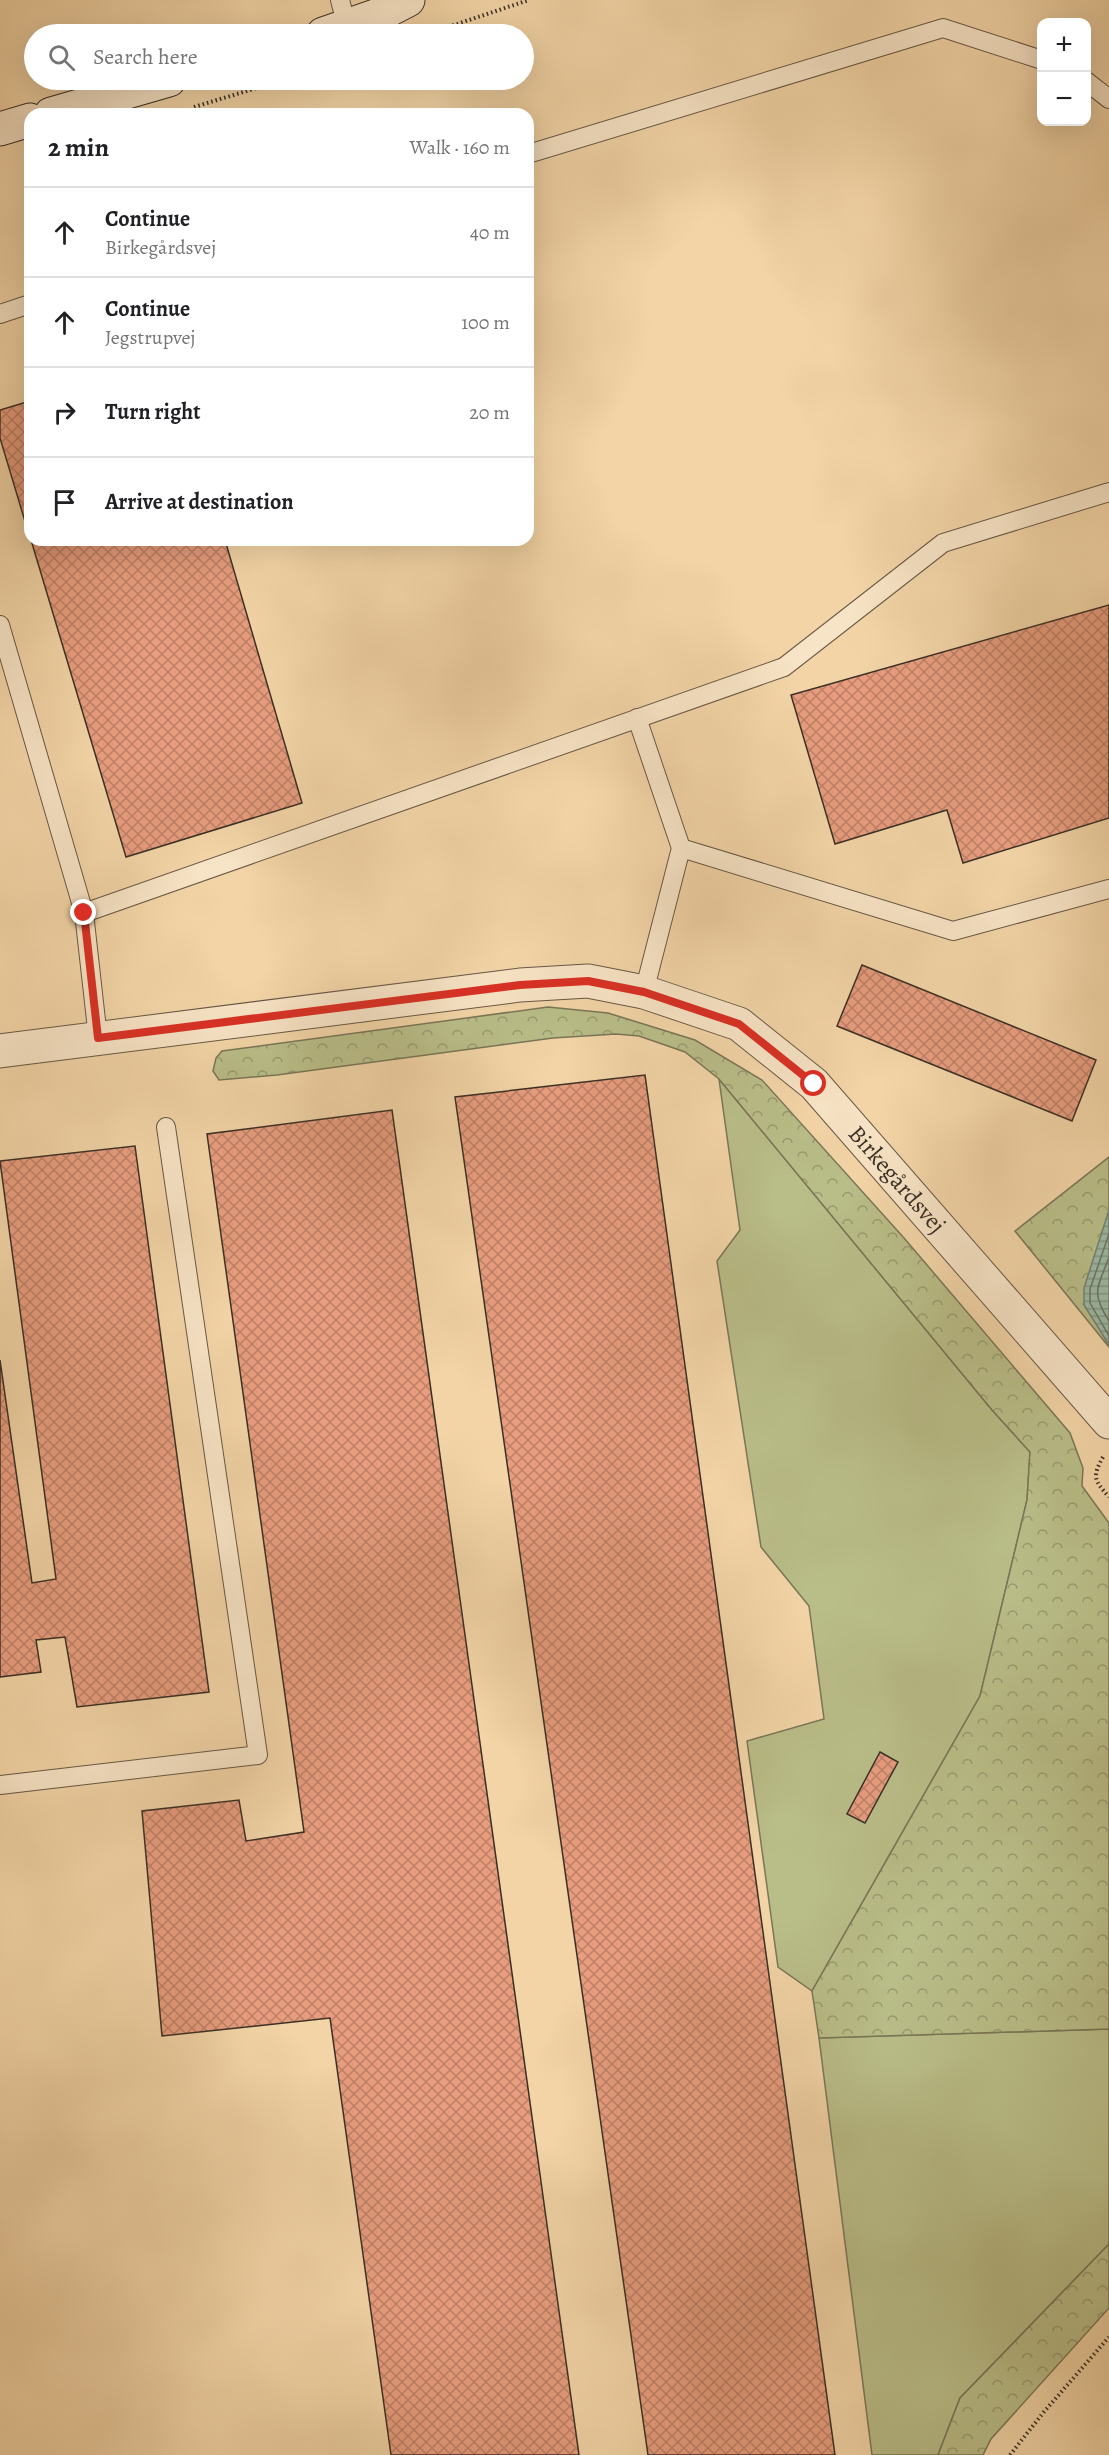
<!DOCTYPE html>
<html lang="en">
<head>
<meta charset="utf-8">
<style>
	body { margin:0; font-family:Alegreya,serif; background:#f6f6f6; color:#202124 }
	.controls { position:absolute; right:18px; top:18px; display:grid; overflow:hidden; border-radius:12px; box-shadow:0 6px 24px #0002 }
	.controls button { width:54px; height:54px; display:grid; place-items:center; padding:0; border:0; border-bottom:2px solid #e0e0e0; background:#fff; color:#202124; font:30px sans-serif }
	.stop { position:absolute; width:18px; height:18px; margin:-14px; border:4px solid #d93025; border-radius:50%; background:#fff }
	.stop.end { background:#d93025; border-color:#fff; box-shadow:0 2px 6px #0008 }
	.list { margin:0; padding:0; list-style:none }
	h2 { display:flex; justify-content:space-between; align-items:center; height:78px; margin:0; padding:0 24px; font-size:26px }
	h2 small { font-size:20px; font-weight:400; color:#757577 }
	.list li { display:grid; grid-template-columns:39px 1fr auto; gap:18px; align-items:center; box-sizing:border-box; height:90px; padding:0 24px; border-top:2px solid #e0e0e0 }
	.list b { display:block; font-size:22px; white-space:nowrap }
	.list p { margin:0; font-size:20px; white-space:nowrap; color:#757577 }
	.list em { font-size:20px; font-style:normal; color:#757577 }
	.icon { flex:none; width:33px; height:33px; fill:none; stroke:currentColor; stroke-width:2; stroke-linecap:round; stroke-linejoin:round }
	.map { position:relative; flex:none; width:1109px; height:2455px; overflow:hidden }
	.search { position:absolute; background:#fff; box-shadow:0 6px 24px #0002; left:24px; top:24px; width:510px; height:66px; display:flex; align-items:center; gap:15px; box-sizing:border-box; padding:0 21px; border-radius:33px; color:#757577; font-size:22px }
	.panel { position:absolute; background:#fff; box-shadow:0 6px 24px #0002; left:24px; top:108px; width:510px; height:438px; border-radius:18px }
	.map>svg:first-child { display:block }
	.grass { fill:#b9bd88; stroke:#7a7657; stroke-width:1.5 }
	.forest { fill:url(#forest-crowns); stroke:#7a7657; stroke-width:1.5 }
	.water { fill:url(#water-rules); stroke:#758172; stroke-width:1.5 }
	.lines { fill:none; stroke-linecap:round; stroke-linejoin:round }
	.shore { stroke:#6b7465; stroke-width:1.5 }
	.building { fill:url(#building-cross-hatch); stroke:#3a2f26; stroke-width:1.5 }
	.service-casing { stroke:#685846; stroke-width:20 }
	.minor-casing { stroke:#685846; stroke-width:35 }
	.secondary-casing { stroke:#3a2f26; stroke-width:35 }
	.path { stroke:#3a2f26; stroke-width:4; stroke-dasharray:1.5 3; stroke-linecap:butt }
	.service { stroke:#f7e3c5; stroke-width:18 }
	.minor { stroke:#f7e3c5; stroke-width:33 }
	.secondary { stroke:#f7e3c5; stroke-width:33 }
	.route { stroke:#d93025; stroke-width:8 }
	.labels { text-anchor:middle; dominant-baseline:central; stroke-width:4.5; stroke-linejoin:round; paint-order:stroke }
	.street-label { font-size:24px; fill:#3a2f26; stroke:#f7e3c5 }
</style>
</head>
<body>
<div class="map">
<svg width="1109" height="2455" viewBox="0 0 1109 2455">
	<defs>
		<pattern id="forest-crowns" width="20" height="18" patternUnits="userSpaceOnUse" patternTransform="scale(1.5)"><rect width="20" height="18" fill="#b9bd88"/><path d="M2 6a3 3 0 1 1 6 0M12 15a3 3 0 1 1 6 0" fill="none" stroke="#979a6f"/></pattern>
		<pattern id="water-rules" width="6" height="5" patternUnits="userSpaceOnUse" patternTransform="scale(1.5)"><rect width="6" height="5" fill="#9cb8a4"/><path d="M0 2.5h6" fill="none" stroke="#809685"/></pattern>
		<pattern id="building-cross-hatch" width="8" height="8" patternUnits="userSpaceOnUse" patternTransform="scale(1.5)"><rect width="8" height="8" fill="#e89d7e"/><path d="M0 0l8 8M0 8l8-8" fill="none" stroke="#bd8067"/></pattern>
	</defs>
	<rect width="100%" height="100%" fill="#f2d4a6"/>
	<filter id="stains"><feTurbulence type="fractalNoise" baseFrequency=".00333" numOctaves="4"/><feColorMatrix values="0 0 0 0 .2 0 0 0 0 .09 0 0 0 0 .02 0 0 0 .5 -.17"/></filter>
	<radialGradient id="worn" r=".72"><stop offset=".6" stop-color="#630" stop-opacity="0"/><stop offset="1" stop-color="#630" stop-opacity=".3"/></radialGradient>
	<path class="grass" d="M 719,1079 L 992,1410 L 1030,1452 L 1027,1500 L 980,1696 L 812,1991 L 778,1967 L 747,1741 L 824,1719 L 809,1606 L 761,1547 L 717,1261 L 740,1230 Z
		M 1109,2029 L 1109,2244 L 960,2398 L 938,2455 L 872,2455 L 819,2038 Z"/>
	<path class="forest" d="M 548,1007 L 608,1013 L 695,1040 L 762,1080 L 904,1238 L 1070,1433 L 1083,1468 L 1082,1486 L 1109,1523 L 1109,2029 L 819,2038 L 812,1991 L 980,1696 L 1027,1500 L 1030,1452 L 992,1410 L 719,1079 L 685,1052 L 639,1036 L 616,1034 L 553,1038 L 277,1075 L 219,1080 L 213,1071 L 216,1058 L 222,1051 Z
		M 1109,1157 L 1109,1347 L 1015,1231 Z
		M 1109,2244 L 1109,2308 L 991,2439 L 983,2455 L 938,2455 L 960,2398 Z"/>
	<path class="water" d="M 1109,1210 L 1109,1345 L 1084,1305 L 1084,1288 Z"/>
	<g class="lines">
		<path class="shore" d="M 1109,1234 L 1090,1289 L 1090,1303 L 1109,1336
			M 1109,1257 C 1098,1288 1090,1291 1109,1321"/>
	</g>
	<path class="building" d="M 30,401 L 30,538 L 0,438 L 0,410 Z
		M 31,540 L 225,540 L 302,803 L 126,857 Z
		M 1109,605 L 1109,818 L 963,863 L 947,810 L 835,844 L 791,695 Z
		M 862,965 L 1096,1060 L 1072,1121 L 837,1026 Z
		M 645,1075 L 835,2455 L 648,2455 L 455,1097 Z
		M 392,1110 L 579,2455 L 391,2455 L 330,2018 L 162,2036 L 142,1811 L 239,1800 L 246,1841 L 304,1832 L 207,1134 Z
		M 135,1146 L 209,1692 L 77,1707 L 65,1637 L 36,1640 L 41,1672 L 0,1677 L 0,1360 L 32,1583 L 56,1579 L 0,1161 Z
		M 880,1752 L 898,1762 L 865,1823 L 847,1814 Z"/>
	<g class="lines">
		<defs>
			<path id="service" d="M 340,0 L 347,27
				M 1086,81 L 1109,99
				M 528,154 L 943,28 L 1042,60
				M 0,314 L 30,304
				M 0,625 L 84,913
				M 637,718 L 681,848
				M 644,992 L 681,848 L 953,931 L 1109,889
				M 98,1038 L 84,913 L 784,667 L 943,543 L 1109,492
				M 0,1785 L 258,1755 L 166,1127"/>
			<g id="minor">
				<path id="s1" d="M 0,1051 L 520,985 L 588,981 L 644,992 L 739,1024 L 814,1084 L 1109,1422"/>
			</g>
			<path id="secondary" d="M 323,34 L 381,14 L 408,0
				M 51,114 L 169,80
				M 0,129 L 30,120"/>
		</defs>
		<use href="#service" class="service-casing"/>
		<use href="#minor" class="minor-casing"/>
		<use href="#secondary" class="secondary-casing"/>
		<path class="path" d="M 427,34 L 529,0
			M 194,107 L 283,80
			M 1103,1457 C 1092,1477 1094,1480 1109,1497
			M 1010,2455 L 1043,2413 L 1109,2337"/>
		<use href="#service" class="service"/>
		<use href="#minor" class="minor"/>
		<use href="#secondary" class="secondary"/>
	</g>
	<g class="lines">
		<path class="route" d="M 84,913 L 98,1038 L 520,985 L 588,981 L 644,992 L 739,1024 L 814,1084"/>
	</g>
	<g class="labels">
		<g class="street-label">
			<text stroke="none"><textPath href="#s1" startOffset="972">Birkegårdsvej</textPath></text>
		</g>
	</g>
	<rect width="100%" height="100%" filter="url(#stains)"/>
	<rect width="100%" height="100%" fill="url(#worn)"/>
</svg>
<div class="controls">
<button>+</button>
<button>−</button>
</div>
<div class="stop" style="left:814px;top:1084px"></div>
<div class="stop end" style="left:84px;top:913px"></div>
<div class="search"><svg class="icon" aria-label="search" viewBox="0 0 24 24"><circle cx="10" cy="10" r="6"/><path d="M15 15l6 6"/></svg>Search here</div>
<section class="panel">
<h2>2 min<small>Walk · 160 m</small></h2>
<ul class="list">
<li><svg class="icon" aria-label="ahead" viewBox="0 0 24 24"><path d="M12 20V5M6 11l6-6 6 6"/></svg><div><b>Continue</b><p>Birkegårdsvej</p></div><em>40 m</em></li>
<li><svg class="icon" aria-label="ahead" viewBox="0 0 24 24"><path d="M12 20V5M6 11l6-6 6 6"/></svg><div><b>Continue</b><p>Jegstrupvej</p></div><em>100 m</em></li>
<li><svg class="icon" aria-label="right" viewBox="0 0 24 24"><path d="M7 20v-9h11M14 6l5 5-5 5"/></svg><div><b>Turn right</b></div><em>20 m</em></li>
<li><svg class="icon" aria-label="arrive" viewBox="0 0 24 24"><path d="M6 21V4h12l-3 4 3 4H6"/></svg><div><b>Arrive at destination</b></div></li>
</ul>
</section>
</div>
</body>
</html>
